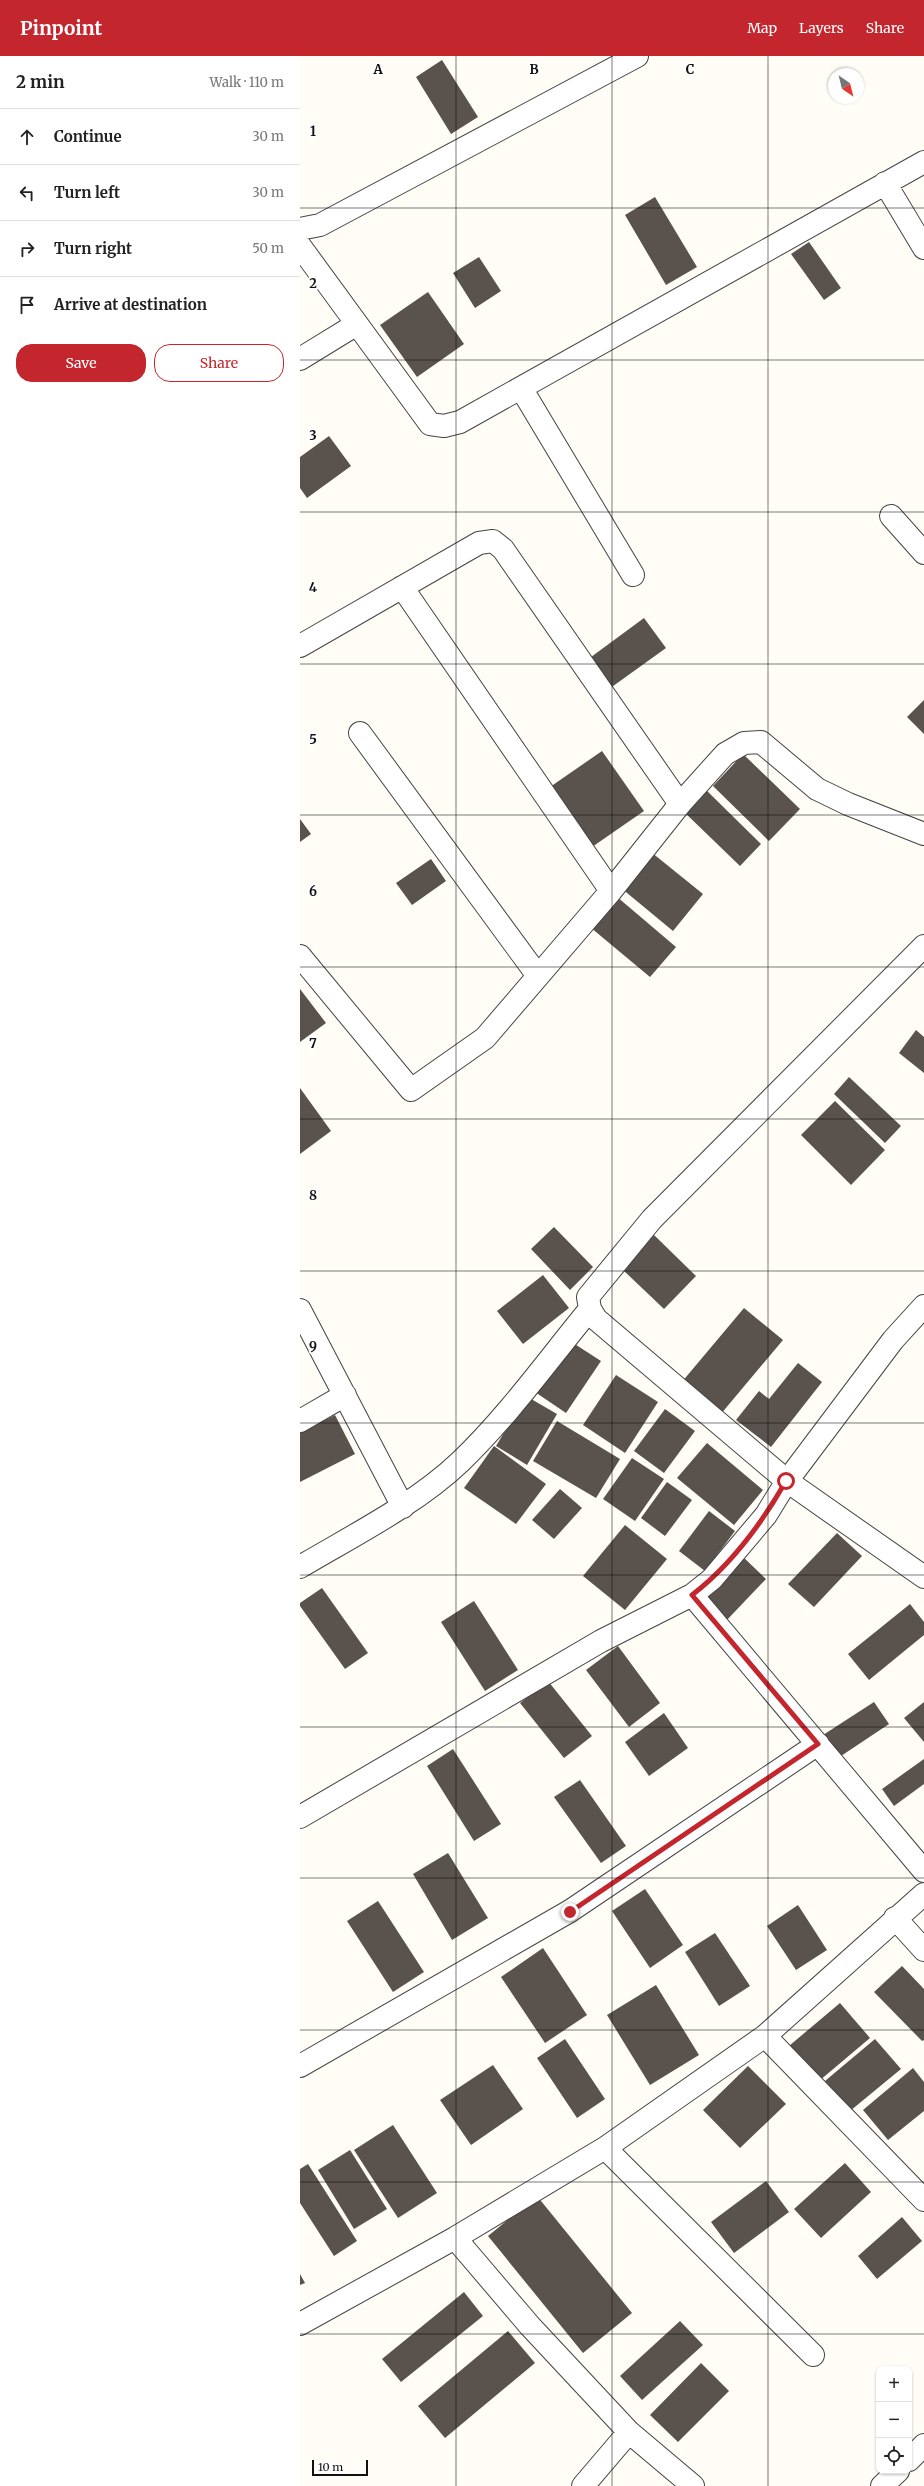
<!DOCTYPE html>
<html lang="en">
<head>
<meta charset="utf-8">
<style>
	body { margin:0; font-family:Merriweather,serif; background:#f6f6f6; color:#222 }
	.controls { position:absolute; right:12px; bottom:12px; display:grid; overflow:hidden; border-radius:8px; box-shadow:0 1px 3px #0004 }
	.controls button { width:36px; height:36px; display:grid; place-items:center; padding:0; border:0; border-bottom:1px solid #e0e0e0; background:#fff; color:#222; font:20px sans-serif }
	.compass { position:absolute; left:528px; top:12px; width:36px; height:36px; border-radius:50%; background:#fff; box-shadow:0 1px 3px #0004; rotate:145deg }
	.scale { position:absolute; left:12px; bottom:10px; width:56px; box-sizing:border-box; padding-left:4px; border:2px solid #111; border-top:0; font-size:11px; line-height:14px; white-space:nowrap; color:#111; -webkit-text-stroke:3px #fff; paint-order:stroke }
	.stop { position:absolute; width:12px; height:12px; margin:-9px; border:3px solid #c4262e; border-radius:50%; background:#fff }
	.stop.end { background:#c4262e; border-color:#fff; box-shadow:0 1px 4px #0008 }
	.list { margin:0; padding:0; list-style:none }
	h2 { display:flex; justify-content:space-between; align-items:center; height:52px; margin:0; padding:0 16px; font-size:17px }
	h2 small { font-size:13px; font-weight:400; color:#767676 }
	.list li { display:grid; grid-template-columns:26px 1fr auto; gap:12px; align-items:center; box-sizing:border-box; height:56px; padding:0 16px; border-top:1px solid #e0e0e0 }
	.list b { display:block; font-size:15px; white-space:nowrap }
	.list em { font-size:13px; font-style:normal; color:#767676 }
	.actions { display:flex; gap:8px; padding:12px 16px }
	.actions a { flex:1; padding:9px 0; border:1px solid #c4262e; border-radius:16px; text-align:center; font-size:14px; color:#c4262e }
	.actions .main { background:#c4262e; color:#fff }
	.icon { flex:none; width:22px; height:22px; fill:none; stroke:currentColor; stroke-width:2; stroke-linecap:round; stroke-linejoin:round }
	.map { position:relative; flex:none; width:624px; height:2430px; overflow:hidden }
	header { display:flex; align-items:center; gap:24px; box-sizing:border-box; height:56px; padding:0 20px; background:#c4262e; color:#fff }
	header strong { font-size:19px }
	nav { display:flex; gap:22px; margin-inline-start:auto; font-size:14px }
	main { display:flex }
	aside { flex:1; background:#fff }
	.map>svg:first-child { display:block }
	.building { fill:#5a524d }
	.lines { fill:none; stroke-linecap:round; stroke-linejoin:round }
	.minor-casing { stroke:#444; stroke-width:24 }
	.minor { stroke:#fff; stroke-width:22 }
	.route { stroke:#c4262e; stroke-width:5 }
	.grid { fill:none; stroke:#111; stroke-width:1; stroke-opacity:0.55 }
	.grid-label { font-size:13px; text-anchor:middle; font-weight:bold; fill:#111; stroke:#fff; stroke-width:4; stroke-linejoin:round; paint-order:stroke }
</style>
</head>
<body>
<header>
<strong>Pinpoint</strong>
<nav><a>Map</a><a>Layers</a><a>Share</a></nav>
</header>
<main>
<aside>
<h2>2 min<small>Walk · 110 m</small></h2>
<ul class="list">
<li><svg class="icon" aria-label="ahead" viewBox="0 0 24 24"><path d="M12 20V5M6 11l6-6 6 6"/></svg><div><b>Continue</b></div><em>30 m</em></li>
<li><svg class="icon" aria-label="left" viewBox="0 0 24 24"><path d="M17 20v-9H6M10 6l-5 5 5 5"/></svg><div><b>Turn left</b></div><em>30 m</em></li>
<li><svg class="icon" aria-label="right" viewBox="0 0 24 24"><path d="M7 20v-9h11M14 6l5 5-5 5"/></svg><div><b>Turn right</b></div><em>50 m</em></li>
<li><svg class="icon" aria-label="arrive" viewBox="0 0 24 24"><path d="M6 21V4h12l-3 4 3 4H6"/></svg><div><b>Arrive at destination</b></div></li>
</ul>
<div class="actions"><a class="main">Save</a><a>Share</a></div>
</aside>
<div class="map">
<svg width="624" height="2430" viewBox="0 0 624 2430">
	<rect width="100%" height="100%" fill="#fffdf5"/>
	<path class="building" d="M 142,4 L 178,61 L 151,78 L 116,21 Z
		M 355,141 L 397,211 L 366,229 L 325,159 Z
		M 509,186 L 541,232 L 524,244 L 491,198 Z
		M 179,201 L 201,235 L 175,252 L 153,217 Z
		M 128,236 L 164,288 L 117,321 L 80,269 Z
		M 29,380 L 51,410 L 7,442 L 0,432 L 0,401 Z
		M 344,562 L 366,592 L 309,633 L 287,604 Z
		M 624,644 L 624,678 L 607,661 Z
		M 302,695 L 344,755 L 292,791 L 250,731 Z
		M 443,698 L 500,753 L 469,785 L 413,730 Z
		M 402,730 L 461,788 L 440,810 L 381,753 Z
		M 0,763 L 11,778 L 0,786 Z
		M 351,796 L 403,838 L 373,875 L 321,832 Z
		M 131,803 L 146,825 L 112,849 L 96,827 Z
		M 316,840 L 376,891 L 350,921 L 290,871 Z
		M 0,933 L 26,967 L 0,986 Z
		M 616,974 L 624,981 L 624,1017 L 599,997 Z
		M 549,1021 L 601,1070 L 585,1087 L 534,1038 Z
		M 0,1032 L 31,1075 L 0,1098 Z
		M 535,1045 L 585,1094 L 551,1129 L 501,1079 Z
		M 254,1171 L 293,1211 L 270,1234 L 231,1193 Z
		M 354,1179 L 396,1220 L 364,1253 L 322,1213 Z
		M 243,1219 L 269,1252 L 223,1288 L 197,1255 Z
		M 444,1252 L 483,1284 L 420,1359 L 381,1327 Z
		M 270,1285 L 301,1305 L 266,1357 L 235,1336 Z
		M 498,1307 L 522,1326 L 471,1391 L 436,1364 L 459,1335 L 469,1343 Z
		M 316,1319 L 358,1346 L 325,1397 L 283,1369 Z
		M 226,1340 L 257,1358 L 227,1409 L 196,1390 Z
		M 365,1353 L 395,1375 L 364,1417 L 334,1395 Z
		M 35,1359 L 55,1398 L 0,1426 L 0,1377 Z
		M 257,1365 L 320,1403 L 296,1442 L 233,1405 Z
		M 407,1387 L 463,1434 L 434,1469 L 377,1422 Z
		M 194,1390 L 246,1428 L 216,1468 L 164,1432 Z
		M 332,1402 L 364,1423 L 335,1465 L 303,1443 Z
		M 367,1426 L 392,1444 L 365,1480 L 341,1462 Z
		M 260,1433 L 282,1452 L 254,1483 L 232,1464 Z
		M 409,1455 L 435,1475 L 405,1515 L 379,1495 Z
		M 325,1469 L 367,1503 L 325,1554 L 283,1520 Z
		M 537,1477 L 562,1500 L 514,1551 L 488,1528 Z
		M 442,1500 L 466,1523 L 425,1566 L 401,1543 Z
		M 22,1532 L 68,1597 L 45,1613 L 0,1550 L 0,1547 Z
		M 174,1545 L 218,1614 L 185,1635 L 141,1566 Z
		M 610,1548 L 624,1566 L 624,1579 L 569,1624 L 548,1598 Z
		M 318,1590 L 360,1647 L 329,1671 L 286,1614 Z
		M 248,1625 L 292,1680 L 264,1702 L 220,1647 Z
		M 574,1646 L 589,1668 L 538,1702 L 523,1679 Z
		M 624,1646 L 624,1686 L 604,1662 Z
		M 364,1657 L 388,1692 L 349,1720 L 325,1686 Z
		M 153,1693 L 201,1768 L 174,1785 L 127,1710 Z
		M 624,1703 L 624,1728 L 594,1750 L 582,1733 Z
		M 280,1724 L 326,1790 L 301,1807 L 254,1741 Z
		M 148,1797 L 188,1862 L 152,1884 L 113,1818 Z
		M 345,1833 L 383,1889 L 350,1912 L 312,1855 Z
		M 78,1845 L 124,1916 L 93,1936 L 47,1865 Z
		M 498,1849 L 527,1894 L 496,1914 L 467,1870 Z
		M 415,1877 L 450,1930 L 419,1950 L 385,1896 Z
		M 243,1892 L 287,1959 L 245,1987 L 201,1921 Z
		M 602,1910 L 624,1933 L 624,1984 L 622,1985 L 574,1936 Z
		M 356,1929 L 399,1999 L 350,2029 L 307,1959 Z
		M 540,1947 L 570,1982 L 519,2025 L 489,1990 Z
		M 265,1983 L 305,2043 L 277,2062 L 237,2002 Z
		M 575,1983 L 601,2013 L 550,2055 L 525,2025 Z
		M 193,2009 L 223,2053 L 171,2089 L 140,2044 Z
		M 448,2010 L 486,2048 L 440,2092 L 403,2054 Z
		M 613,2012 L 624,2026 L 624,2055 L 588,2084 L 563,2054 Z
		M 93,2069 L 137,2137 L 98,2162 L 54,2094 Z
		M 50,2094 L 87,2153 L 54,2173 L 18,2114 Z
		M 545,2107 L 571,2136 L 521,2182 L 494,2153 Z
		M 8,2108 L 57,2185 L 34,2200 L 0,2147 L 0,2113 Z
		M 466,2125 L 489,2156 L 434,2197 L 411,2166 Z
		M 237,2140 L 332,2257 L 283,2297 L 188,2180 Z
		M 602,2161 L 622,2185 L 577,2223 L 558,2200 Z
		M 0,2218 L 5,2227 L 0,2229 Z
		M 164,2236 L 183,2260 L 101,2326 L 82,2303 Z
		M 380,2265 L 403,2289 L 342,2344 L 320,2320 Z
		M 208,2275 L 235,2307 L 145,2382 L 118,2350 Z
		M 401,2307 L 429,2335 L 378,2386 L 350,2359 Z"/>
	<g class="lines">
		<defs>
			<path id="minor" d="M 585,127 L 624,192
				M 0,173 L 20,169 L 337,0
				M 0,190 L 130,368 L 144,370 L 160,366 L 624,106
				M 0,303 L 57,268
				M 221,332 L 333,519
				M 591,460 L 624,497
				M 102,531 L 311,835
				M 0,590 L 179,487 L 193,485 L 203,493 L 380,748
				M 60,677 L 238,920
				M 624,890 L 352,1163 L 288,1241 L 290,1253 L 296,1263 L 487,1425 L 624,1521
				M 0,900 L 111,1034 L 185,982 L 311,835 L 380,748 L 425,698 L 444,687 L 461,686 L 517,733 L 548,748 L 624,778
				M 0,1254 L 103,1451
				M 0,1365 L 45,1339
				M 0,1511 C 52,1480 116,1448 160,1406 C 208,1360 248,1304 290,1253
				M 392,1539 L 624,1815
				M 0,1761 L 301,1585 L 392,1539 L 412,1523 L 466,1459 L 487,1425 L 593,1284 L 624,1250
				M 595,1862 L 624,1894
				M 465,1980 L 624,2144
				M 0,2010 L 270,1855 L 518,1688
				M 305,2092 L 513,2299
				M 155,2182 L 230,2270 L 329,2376 L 393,2430
				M 0,2268 L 155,2182 L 305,2092 L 465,1980 L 624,1838
				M 609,2404 L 624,2389
				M 283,2430 L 329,2376
				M 582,2430 L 598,2415"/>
		</defs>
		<use href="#minor" class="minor-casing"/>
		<use href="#minor" class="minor"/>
	</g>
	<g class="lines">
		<path class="route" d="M 270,1856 L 518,1688 L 392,1539 C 431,1509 462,1467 486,1425"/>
	</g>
	<path class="grid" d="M 156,0 L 156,2430M 312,0 L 312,2430M 468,0 L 468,2430M 0,152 L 624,152M 0,304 L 624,304M 0,456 L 624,456M 0,608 L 624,608M 0,759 L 624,759M 0,911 L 624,911M 0,1063 L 624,1063M 0,1215 L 624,1215M 0,1367 L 624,1367M 0,1519 L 624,1519M 0,1671 L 624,1671M 0,1822 L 624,1822M 0,1974 L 624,1974M 0,2126 L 624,2126M 0,2278 L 624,2278"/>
	<g class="grid-label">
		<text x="78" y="18">A</text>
		<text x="234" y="18">B</text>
		<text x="390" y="18">C</text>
		<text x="13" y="80">1</text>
		<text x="13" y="232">2</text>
		<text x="13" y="384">3</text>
		<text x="13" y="536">4</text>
		<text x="13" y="688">5</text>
		<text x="13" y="840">6</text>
		<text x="13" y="992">7</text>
		<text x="13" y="1144">8</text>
		<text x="13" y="1295">9</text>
	</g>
</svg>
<div class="controls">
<button>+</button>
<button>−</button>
<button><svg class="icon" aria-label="locate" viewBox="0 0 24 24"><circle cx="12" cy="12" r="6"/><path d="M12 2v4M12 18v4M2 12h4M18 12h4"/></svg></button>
</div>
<svg class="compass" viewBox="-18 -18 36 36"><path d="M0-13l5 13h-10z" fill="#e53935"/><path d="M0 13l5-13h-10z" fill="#767676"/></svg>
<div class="scale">10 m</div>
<div class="stop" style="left:486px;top:1425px"></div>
<div class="stop end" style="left:270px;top:1856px"></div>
</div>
</main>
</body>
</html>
